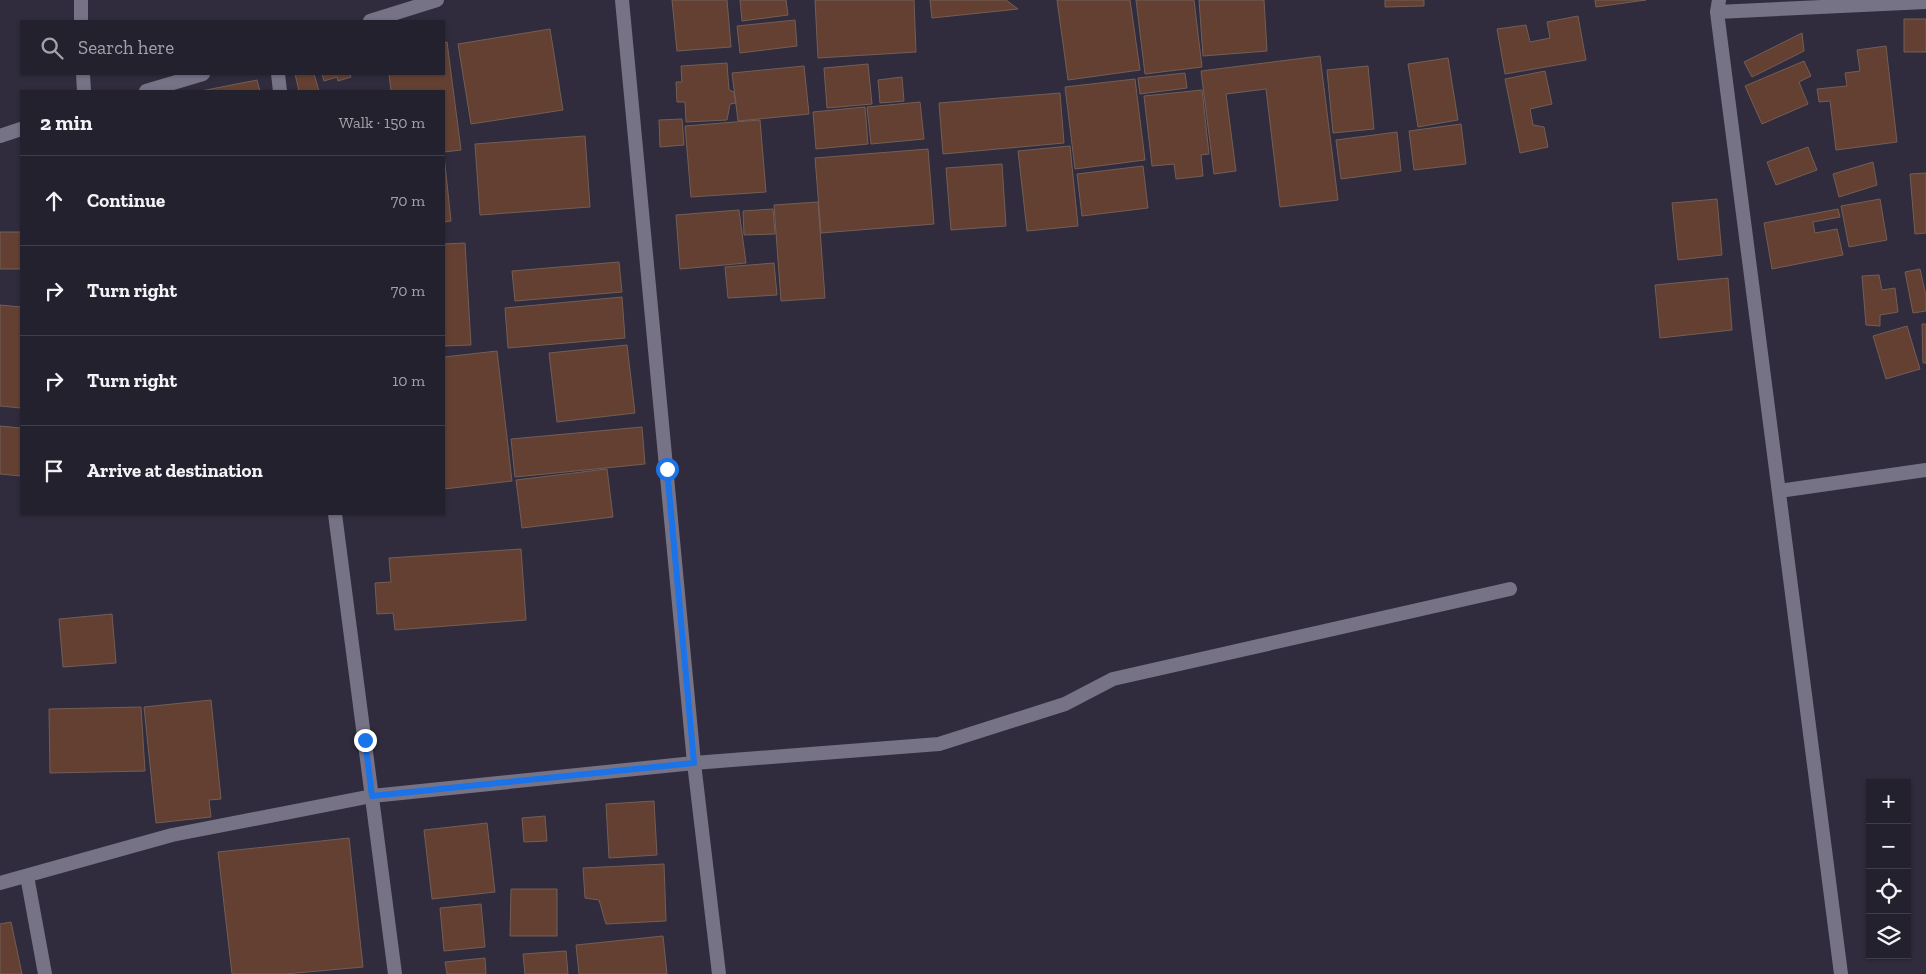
<!DOCTYPE html>
<html lang="en">
<head>
<meta charset="utf-8">
<style>
	body { margin:0; font-family:"Zilla Slab",serif; background:#302e3a; color:#f1f3f6 }
	.controls { position:absolute; right:15px; bottom:15px; display:grid; overflow:hidden; border-radius:0px; box-shadow:0 1px 4px #0004 }
	.controls button { width:45px; height:45px; display:grid; place-items:center; padding:0; border:0; border-bottom:1px solid #413e4a; background:#24212e; color:#f1f3f6; font:25px sans-serif }
	.stop { position:absolute; width:15px; height:15px; margin:-11px; border:4px solid #1a73e8; border-radius:50%; background:#fff }
	.stop.end { background:#1a73e8; border-color:#fff; box-shadow:0 1px 5px #0008 }
	.list { margin:0; padding:0; list-style:none }
	h2 { display:flex; justify-content:space-between; align-items:center; height:65px; margin:0; padding:0 20px; font-size:21px }
	h2 small { font-size:16px; font-weight:400; color:#a3a3aa }
	.list li { display:grid; grid-template-columns:32px 1fr auto; gap:15px; align-items:center; box-sizing:border-box; height:90px; padding:0 20px; border-top:1px solid #413e4a }
	.list b { display:block; font-size:19px; white-space:nowrap }
	.list em { font-size:16px; font-style:normal; color:#a3a3aa }
	.icon { flex:none; width:28px; height:28px; fill:none; stroke:currentColor; stroke-width:2; stroke-linecap:round; stroke-linejoin:round }
	.map { position:relative; flex:none; width:1926px; height:974px; overflow:hidden }
	.search { position:absolute; background:#24212e; box-shadow:0 1px 4px #0004; left:20px; top:20px; width:425px; height:55px; display:flex; align-items:center; gap:12px; box-sizing:border-box; padding:0 18px; border-radius:0px; color:#a3a3aa; font-size:19px }
	.panel { position:absolute; background:#24212e; box-shadow:0 1px 4px #0004; left:20px; top:90px; width:425px; height:425px; border-radius:0px }
	.map>svg:first-child { display:block }
	.building { fill:#634032; stroke:#735e56 }
	.lines { fill:none; stroke-linecap:round; stroke-linejoin:round }
	.minor { stroke:#777387; stroke-width:14 }
	.route { stroke:#1a73e8; stroke-width:6 }
</style>
</head>
<body>
<div class="map">
<svg width="1926" height="974" viewBox="0 0 1926 974">
	<rect width="100%" height="100%" fill="#302c3d"/>
	<path class="building" d="M 672,0 L 727,0 L 731,47 L 677,51 Z
		M 740,0 L 786,0 L 788,15 L 742,21 Z
		M 815,0 L 914,0 L 916,52 L 818,58 Z
		M 930,0 L 1006,0 L 1018,9 L 932,18 Z
		M 1057,0 L 1130,0 L 1140,70 L 1068,80 Z
		M 1136,0 L 1194,0 L 1202,67 L 1145,74 Z
		M 1199,0 L 1264,0 L 1267,51 L 1203,56 Z
		M 1385,0 L 1424,0 L 1424,6 L 1385,7 Z
		M 1595,0 L 1646,0 L 1596,7 Z
		M 1578,16 L 1586,60 L 1505,74 L 1497,29 L 1526,25 L 1530,42 L 1550,38 L 1547,22 Z
		M 1904,19 L 1926,19 L 1926,52 L 1904,52 Z
		M 795,20 L 797,46 L 740,53 L 737,26 Z
		M 550,29 L 563,110 L 471,124 L 458,44 Z
		M 1802,33 L 1804,51 L 1752,77 L 1744,62 Z
		M 447,42 L 461,150 L 444,152 L 444,91 L 391,91 L 389,74 L 444,74 L 444,43 Z
		M 1886,46 L 1897,142 L 1836,150 L 1830,101 L 1819,102 L 1817,89 L 1847,86 L 1845,73 L 1860,71 L 1857,50 Z
		M 1320,56 L 1338,200 L 1280,207 L 1266,89 L 1226,94 L 1236,171 L 1214,174 L 1201,71 Z
		M 1448,58 L 1458,120 L 1418,127 L 1408,64 Z
		M 1804,61 L 1811,76 L 1799,82 L 1808,104 L 1762,124 L 1745,86 Z
		M 727,63 L 729,90 L 734,92 L 736,103 L 730,104 L 727,120 L 686,122 L 685,102 L 677,102 L 676,82 L 682,82 L 681,66 Z
		M 868,64 L 872,104 L 827,108 L 824,68 Z
		M 804,66 L 809,114 L 738,121 L 732,73 Z
		M 1368,66 L 1374,129 L 1333,133 L 1327,70 Z
		M 1545,71 L 1552,104 L 1530,109 L 1533,125 L 1544,127 L 1548,147 L 1520,153 L 1505,79 Z
		M 1185,73 L 1187,88 L 1140,94 L 1138,78 Z
		M 295,74 L 314,74 L 319,91 L 299,91 Z
		M 322,74 L 350,74 L 351,77 L 338,81 L 337,77 L 324,81 Z
		M 902,77 L 904,101 L 880,103 L 878,80 Z
		M 1135,79 L 1145,160 L 1075,169 L 1065,87 Z
		M 257,80 L 260,91 L 201,91 Z
		M 1202,90 L 1209,154 L 1201,155 L 1203,176 L 1176,179 L 1174,164 L 1152,166 L 1144,96 Z
		M 1060,93 L 1064,143 L 943,154 L 939,103 Z
		M 920,102 L 924,139 L 871,144 L 867,107 Z
		M 865,107 L 868,144 L 816,149 L 813,112 Z
		M 682,119 L 684,145 L 660,147 L 659,120 Z
		M 760,120 L 766,192 L 691,197 L 685,126 Z
		M 1461,124 L 1466,164 L 1414,170 L 1409,131 Z
		M 1397,132 L 1401,171 L 1341,179 L 1336,140 Z
		M 585,136 L 590,207 L 480,215 L 475,144 Z
		M 1070,146 L 1078,226 L 1027,231 L 1018,151 Z
		M 1808,147 L 1817,170 L 1776,185 L 1767,162 Z
		M 928,149 L 934,224 L 821,233 L 815,158 Z
		M 444,155 L 451,221 L 444,222 Z
		M 1873,162 L 1877,185 L 1839,197 L 1833,174 Z
		M 1002,164 L 1006,226 L 951,230 L 946,168 Z
		M 1143,166 L 1148,208 L 1082,216 L 1077,174 Z
		M 1926,173 L 1926,233 L 1915,234 L 1910,174 Z
		M 1717,199 L 1722,255 L 1678,260 L 1672,203 Z
		M 1880,199 L 1887,240 L 1849,247 L 1841,206 Z
		M 818,202 L 825,298 L 781,301 L 774,205 Z
		M 773,209 L 775,234 L 744,235 L 743,211 Z
		M 1838,209 L 1840,217 L 1813,222 L 1815,233 L 1837,229 L 1843,255 L 1772,269 L 1764,223 Z
		M 739,210 L 746,263 L 680,269 L 676,215 Z
		M 0,232 L 21,232 L 21,269 L 0,269 Z
		M 465,243 L 471,345 L 444,346 L 444,244 Z
		M 619,262 L 622,292 L 515,301 L 512,271 Z
		M 774,263 L 777,295 L 728,298 L 725,267 Z
		M 1920,269 L 1926,296 L 1926,311 L 1913,313 L 1905,272 Z
		M 1879,275 L 1882,290 L 1895,288 L 1898,312 L 1880,315 L 1880,326 L 1866,325 L 1862,276 Z
		M 1728,278 L 1732,330 L 1660,338 L 1655,285 Z
		M 622,297 L 625,338 L 508,348 L 505,308 Z
		M 0,305 L 21,307 L 21,408 L 0,406 Z
		M 1922,324 L 1926,324 L 1926,363 L 1923,363 Z
		M 1907,326 L 1920,369 L 1886,379 L 1873,336 Z
		M 627,345 L 635,413 L 557,422 L 549,353 Z
		M 497,351 L 512,481 L 444,489 L 444,357 Z
		M 0,426 L 21,428 L 21,476 L 0,474 Z
		M 642,427 L 645,464 L 515,477 L 511,439 Z
		M 607,469 L 613,517 L 522,528 L 516,480 Z
		M 521,549 L 526,620 L 395,630 L 393,613 L 377,614 L 375,583 L 391,582 L 389,558 Z
		M 112,614 L 116,663 L 63,667 L 59,619 Z
		M 211,700 L 221,799 L 209,800 L 211,817 L 156,823 L 144,707 Z
		M 141,707 L 145,771 L 50,773 L 49,709 Z
		M 654,801 L 657,855 L 609,858 L 606,804 Z
		M 545,816 L 547,841 L 524,842 L 522,818 Z
		M 487,823 L 495,892 L 432,899 L 424,830 Z
		M 349,838 L 363,967 L 285,974 L 232,974 L 218,852 Z
		M 664,864 L 666,921 L 606,924 L 599,900 L 585,898 L 583,868 Z
		M 511,889 L 557,889 L 557,936 L 510,936 Z
		M 481,904 L 485,947 L 444,951 L 440,908 Z
		M 11,922 L 22,974 L 0,974 L 0,924 Z
		M 663,936 L 667,974 L 579,974 L 576,945 Z
		M 566,951 L 568,974 L 525,974 L 523,954 Z
		M 485,958 L 486,974 L 447,974 L 445,962 Z"/>
	<g class="lines">
		<path class="minor" d="M 81,0 L 81,21
			M 622,0 L 694,763 L 719,974
			M 1719,0 L 1717,12 L 1841,974
			M 1717,12 L 1926,2
			M 370,21 L 437,0
			M 83,74 L 84,91
			M 278,74 L 280,91
			M 146,91 L 203,74
			M 0,136 L 21,129
			M 1779,491 L 1926,470
			M 335,514 L 395,974
			M 27,876 L 45,974
			M 0,883 L 172,835 L 372,796 L 694,763 L 939,744 L 1065,704 L 1113,679 L 1510,589"/>
	</g>
	<g class="lines">
		<path class="route" d="M 365,740 L 372,796 L 694,763 L 667,469"/>
	</g>
</svg>
<div class="controls">
<button>+</button>
<button>−</button>
<button><svg class="icon" aria-label="locate" viewBox="0 0 24 24"><circle cx="12" cy="12" r="6"/><path d="M12 2v4M12 18v4M2 12h4M18 12h4"/></svg></button>
<button><svg class="icon" aria-label="layers" viewBox="0 0 24 24"><path d="M12 4l9 5-9 5-9-5zM3 14l9 5 9-5"/></svg></button>
</div>
<div class="stop" style="left:667px;top:469px"></div>
<div class="stop end" style="left:365px;top:740px"></div>
<div class="search"><svg class="icon" aria-label="search" viewBox="0 0 24 24"><circle cx="10" cy="10" r="6"/><path d="M15 15l6 6"/></svg>Search here</div>
<section class="panel">
<h2>2 min<small>Walk · 150 m</small></h2>
<ul class="list">
<li><svg class="icon" aria-label="ahead" viewBox="0 0 24 24"><path d="M12 20V5M6 11l6-6 6 6"/></svg><div><b>Continue</b></div><em>70 m</em></li>
<li><svg class="icon" aria-label="right" viewBox="0 0 24 24"><path d="M7 20v-9h11M14 6l5 5-5 5"/></svg><div><b>Turn right</b></div><em>70 m</em></li>
<li><svg class="icon" aria-label="right" viewBox="0 0 24 24"><path d="M7 20v-9h11M14 6l5 5-5 5"/></svg><div><b>Turn right</b></div><em>10 m</em></li>
<li><svg class="icon" aria-label="arrive" viewBox="0 0 24 24"><path d="M6 21V4h12l-3 4 3 4H6"/></svg><div><b>Arrive at destination</b></div></li>
</ul>
</section>
</div>
</body>
</html>
